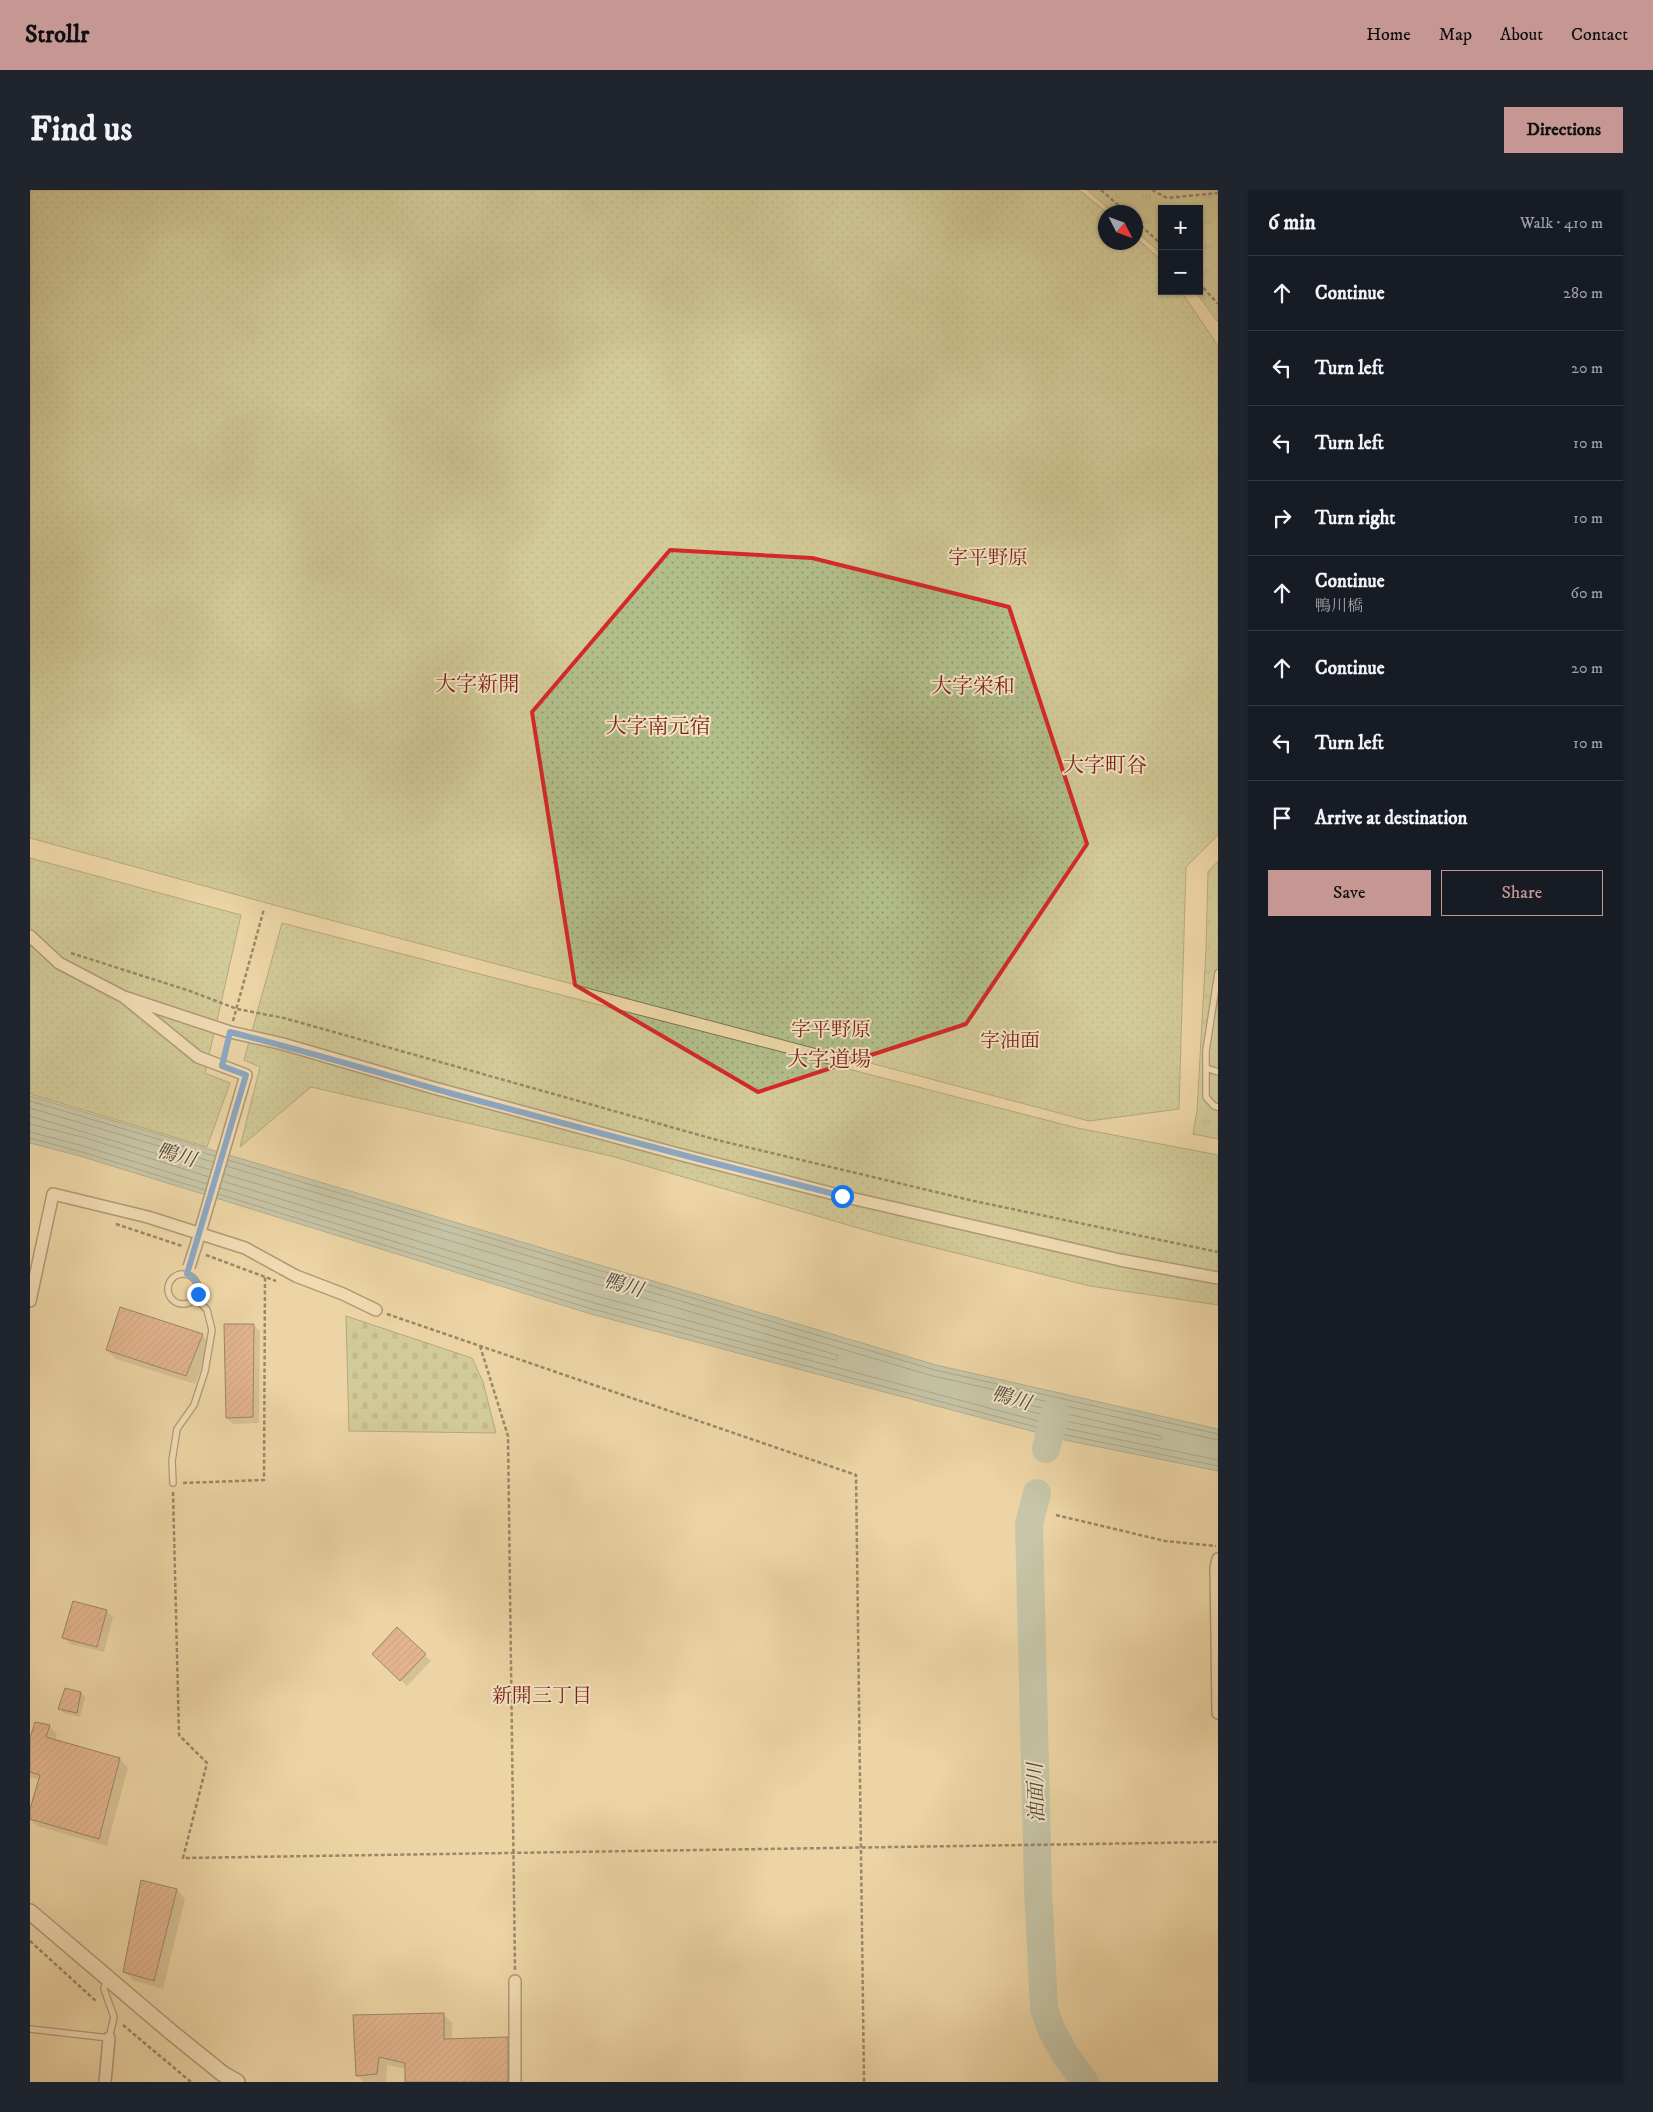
<!DOCTYPE html>
<html lang="en">
<head>
<meta charset="utf-8">
<style>
	body { margin:0; font-family:"IM FELL DW Pica","Noto Serif JP",serif; background:#20242c; color:#f1f3f6 }
	.controls { position:absolute; right:15px; top:15px; display:grid; overflow:hidden; border-radius:0px; box-shadow:0 1px 4px #0004 }
	.controls button { width:45px; height:45px; display:grid; place-items:center; padding:0; border:0; border-bottom:1px solid #363941; background:#171b24; color:#f1f3f6; font:25px sans-serif }
	.compass { position:absolute; left:1068px; top:15px; width:45px; height:45px; border-radius:50%; background:#171b24; box-shadow:0 1px 4px #0004; rotate:132deg }
	.stop { position:absolute; width:15px; height:15px; margin:-11px; border:4px solid #1a73e8; border-radius:50%; background:#fff }
	.stop.end { background:#1a73e8; border-color:#fff; box-shadow:0 1px 5px #0008 }
	.list { margin:0; padding:0; list-style:none }
	h2 { display:flex; justify-content:space-between; align-items:center; height:65px; margin:0; padding:0 20px; font-size:21px }
	h2 small { font-size:16px; font-weight:400; color:#9ea1a6 }
	.list li { display:grid; grid-template-columns:32px 1fr auto; gap:15px; align-items:center; box-sizing:border-box; height:75px; padding:0 20px; border-top:1px solid #363941 }
	.list b { display:block; font-size:19px; white-space:nowrap }
	.list p { margin:0; font-size:16px; white-space:nowrap; color:#9ea1a6 }
	.list em { font-size:16px; font-style:normal; color:#9ea1a6 }
	.actions { display:flex; gap:10px; padding:15px 20px }
	.actions a { flex:1; padding:11px 0; border:1px solid #c59692; border-radius:0px; text-align:center; font-size:18px; color:#c59692 }
	.actions .main { background:#c59692; color:#111 }
	.icon { flex:none; width:28px; height:28px; fill:none; stroke:currentColor; stroke-width:2; stroke-linecap:round; stroke-linejoin:round }
	.map { position:relative; flex:none; width:1188px; height:1892px; overflow:hidden; border-radius:0px }
	header { display:flex; align-items:center; gap:30px; box-sizing:border-box; height:70px; padding:0 25px; background:#c59692; color:#111 }
	header strong { font-size:24px }
	nav { display:flex; gap:28px; margin-inline-start:auto; font-size:18px }
	.intro { display:flex; align-items:center; justify-content:space-between; box-sizing:border-box; height:120px; padding:0 30px }
	h1 { margin:0; font-size:35px }
	.button { padding:12px 22px; border-radius:0px; background:#c59692; color:#111; font-size:18px; font-weight:700 }
	main { display:flex; gap:30px; padding:0 30px }
	aside { flex:1; background:#171b24; border-radius:0px; box-shadow:0 1px 4px #0004 }
	.map>svg:first-child { display:block }
	.grass { fill:url(#grass-dots); stroke:#747356 }
	.cemetery { fill:url(#cemetery-stones); stroke:#747356 }
	.park { fill:url(#park-tufts); stroke:#747356 }
	.water { fill:#9ab7ad; stroke:#727e75 }
	.shadow { fill:#0003 }
	.lines { fill:none; stroke-linecap:round; stroke-linejoin:round }
	.shore { stroke:#687067; stroke-width:1 }
	.river { stroke:#9ab7ad; stroke-width:28 }
	.building { fill:url(#building-hatch); stroke:#372821 }
	.service-casing { stroke:#645342; stroke-width:8 }
	.minor-casing { stroke:#645342; stroke-width:14 }
	.tertiary-casing { stroke:#645342; stroke-width:18 }
	.path { stroke:#372821; stroke-width:2.5; stroke-dasharray:4 2.5; stroke-linecap:butt }
	.service { stroke:#f3e3c4; stroke-width:5.5 }
	.minor { stroke:#f3e3c4; stroke-width:11 }
	.tertiary { stroke:#f3e3c4; stroke-width:15 }
	.minor-bridge-casing { stroke:#645342; stroke-width:14; stroke-linecap:butt }
	.minor-bridge { stroke:#f3e3c4; stroke-width:11 }
	.route { stroke:#1a73e8; stroke-width:6 }
	.marked { fill:none; stroke:#d62828; stroke-width:4; stroke-linejoin:round }
	.labels { text-anchor:middle; dominant-baseline:central; stroke-width:4; stroke-linejoin:round; paint-order:stroke }
	.neighbourhood-label { font-size:20px; fill:#7a1f14; stroke:#f3e3c4 }
	.water-label { font-size:20px; font-style:italic; fill:#504c44; stroke:#f3e3c4 }
	.quarter-label { font-size:21px; fill:#7a1f14; stroke:#f3e3c4 }
</style>
</head>
<body>
<header>
<strong>Strollr</strong>
<nav><a>Home</a><a>Map</a><a>About</a><a>Contact</a></nav>
</header>
<div class="intro"><h1>Find us</h1><a class="button">Directions</a></div>
<main>
<div class="map">
<svg width="1188" height="1892" viewBox="0 0 1188 1892">
	<defs>
		<pattern id="grass-dots" width="8" height="8" patternUnits="userSpaceOnUse" patternTransform="scale(1.25)"><rect width="8" height="8" fill="#b2be8a"/><path d="M2 2h.1M6 6h.1" fill="none" stroke="#929a70" stroke-width="1.8" stroke-linecap="round"/></pattern>
		<pattern id="cemetery-stones" width="16" height="16" patternUnits="userSpaceOnUse" patternTransform="scale(1.25)"><rect width="16" height="16" fill="#b2be8a"/><path d="M2 7V4a2 2 0 0 1 4 0v3zM10 15v-3a2 2 0 0 1 4 0v3z" fill="#929a70"/></pattern>
		<pattern id="park-tufts" width="24" height="20" patternUnits="userSpaceOnUse" patternTransform="scale(1.25)"><rect width="24" height="20" fill="#b2be8a"/><path d="M3 7l-1-3M5 7V3M7 7l1-3M15 17l-1-3M17 17v-4M19 17l1-3" fill="none" stroke="#929a70"/></pattern>
		<pattern id="building-hatch" width="6" height="6" patternUnits="userSpaceOnUse" patternTransform="scale(1.25)"><rect width="6" height="6" fill="#d78e72"/><path d="M-1 1l2-2M0 6l6-6M5 7l2-2" fill="none" stroke="#af745d"/></pattern>
	</defs>
	<rect width="100%" height="100%" fill="#ecd4a4"/>
	<filter id="stains"><feTurbulence type="fractalNoise" baseFrequency=".004" numOctaves="4"/><feColorMatrix values="0 0 0 0 .2 0 0 0 0 .09 0 0 0 0 .02 0 0 0 .5 -.17"/></filter>
	<radialGradient id="worn" r=".72"><stop offset=".6" stop-color="#630" stop-opacity="0"/><stop offset="1" stop-color="#630" stop-opacity=".3"/></radialGradient>
	<path class="grass" d="M 0,0 L 1049,0 L 1076,22 L 1076,52 L 1106,52 L 1106,48 L 1130,69 L 1132,72 L 1132,101 L 1151,101 L 1188,156 L 1188,645 L 1156,677 L 1149,919 L 1059,931 L 255,718 L 0,648 Z
		M 0,668 L 211,725 L 175,883 L 200,893 L 177,957 L 0,904 Z
		M 252,733 L 1047,938 L 1188,965 L 1188,1115 L 1060,1096 L 849,1044 L 585,967 L 281,897 L 210,957 L 230,877 L 214,870 Z"/>
	<path class="cemetery" d="M 316,1126 L 442,1168 L 453,1192 L 466,1243 L 319,1241 Z"/>
	<path class="park" d="M 1057,0 L 1188,0 L 1188,132 L 1165,101 L 1169,101 L 1169,19 L 1132,19 L 1132,64 L 1106,41 L 1106,22 L 1083,22 Z
		M 1188,671 L 1188,949 L 1163,944 L 1167,921 L 1176,760 L 1178,682 Z"/>
	<path class="water" d="M 0,906 L 906,1175 L 1188,1239 L 1188,1281 L 1035,1250 L 561,1124 L 50,966 L 0,953 Z"/>
	<path class="shadow" d="M 223,1135 L 230,1141 L 229,1233 L 203,1234 L 197,1228 Z
		M 172,1145 L 181,1154 L 165,1194 L 86,1169 L 77,1160 Z
		M 44,1413 L 77,1421 L 83,1427 L 74,1462 L 40,1454 L 34,1448 Z
		M 368,1439 L 401,1471 L 377,1496 L 343,1464 Z
		M 36,1500 L 51,1503 L 55,1507 L 50,1527 L 34,1523 L 30,1519 Z
		M 19,1536 L 27,1544 L 25,1551 L 90,1569 L 98,1578 L 77,1656 L 7,1636 L 0,1630 L 10,1590 L 0,1587 L 0,1553 Z
		M 112,1691 L 147,1700 L 155,1709 L 133,1799 L 103,1790 L 94,1781 Z
		M 414,1825 L 422,1833 L 422,1850 L 477,1848 L 486,1857 L 487,1892 L 376,1892 L 376,1879 L 357,1875 L 356,1892 L 334,1892 L 327,1885 L 325,1826 Z"/>
	<g class="lines">
		<path class="shore" d="M 0,911 L 185,966
			M 0,918 L 183,972
			M 0,926 L 181,980
			M 0,934 L 56,948 L 179,987
			M 0,942 L 53,956 L 177,994
			M 0,948 L 52,962 L 175,1000
			M 198,970 L 905,1180 L 1188,1244
			M 196,976 L 903,1186 L 1188,1250
			M 192,991 L 566,1106 L 805,1170 L 808,1168 L 807,1165 L 194,984
			M 190,998 L 564,1113 L 1038,1239 L 1188,1270
			M 188,1004 L 562,1119 L 1036,1245 L 1188,1276
			M 978,1210 L 1131,1246 L 1133,1248 L 1130,1250 L 1040,1232 L 977,1215 L 975,1212 Z"/>
		<path class="river" d="M 1016,1259 L 1025,1222
			M 1007,1303 L 999,1334 L 1008,1698 L 1014,1819 L 1022,1841 L 1036,1866 L 1055,1892"/>
	</g>
	<path class="building" d="M 90,1117 L 173,1144 L 156,1186 L 76,1160 Z
		M 194,1134 L 224,1134 L 223,1227 L 196,1228 Z
		M 43,1411 L 77,1420 L 67,1457 L 32,1448 Z
		M 367,1437 L 396,1464 L 370,1491 L 342,1464 Z
		M 35,1498 L 51,1502 L 47,1523 L 28,1519 Z
		M 5,1532 L 20,1535 L 16,1547 L 90,1568 L 69,1649 L 0,1629 L 0,1619 L 10,1585 L 0,1582 L 0,1548 Z
		M 111,1690 L 147,1699 L 124,1791 L 93,1782 Z
		M 414,1823 L 414,1849 L 478,1847 L 478,1892 L 375,1892 L 375,1873 L 349,1867 L 347,1884 L 326,1886 L 323,1825 Z"/>
	<g class="lines">
		<defs>
			<path id="service" d="M 1188,783 L 1176,861 L 1176,907 L 1184,916 L 1188,917
				M 1176,878 L 1188,882
				M138 1099a15 15 0 1 1 30 0a15 15 0 1 1-30 0Z
				M 143,1293 L 142,1271 L 147,1239 L 164,1215 L 175,1181 L 182,1140 L 177,1120 L 166,1108
				M 0,1839 L 79,1848 L 84,1827 L 74,1799 L 76,1790"/>
			<path id="minor" d="M 0,746 L 29,773 L 94,807 L 168,867 L 216,885 L 168,1049
				M 94,807 L 200,842 L 253,854 L 404,898 L 648,964 L 812,1006 L 1090,1070 L 1188,1088
				M 0,1111 L 23,1004 L 118,1027 L 215,1058 L 266,1086 L 313,1104 L 346,1120
				M 1188,1369 L 1186,1378 L 1188,1523
				M 485,1791 L 485,1892
				M 75,1892 L 79,1848"/>
			<path id="tertiary" d="M 0,1722 L 141,1842 L 193,1884 L 207,1892"/>
		</defs>
		<use href="#service" class="service-casing"/>
		<use href="#minor" class="minor-casing"/>
		<use href="#tertiary" class="tertiary-casing"/>
		<path class="path" d="M 1071,0 L 1096,22
			M 1122,0 L 1137,8 L 1188,3
			M 1106,31 L 1132,55
			M 1169,93 L 1188,114
			M 41,763 L 160,801 L 207,819 L 254,828 L 687,950 L 944,1011 L 1188,1062
			M 203,831 L 234,719
			M 86,1034 L 152,1056
			M 176,1065 L 246,1091
			M 357,1124 L 826,1285 L 834,1892
			M 450,1156 L 478,1246 L 485,1780
			M 153,1293 L 234,1290 L 235,1087
			M 143,1302 L 149,1545 L 177,1573 L 153,1668 L 1188,1652
			M 1026,1325 L 1135,1351 L 1186,1356
			M 0,1751 L 67,1812
			M 93,1835 L 161,1892"/>
		<use href="#service" class="service"/>
		<use href="#minor" class="minor"/>
		<use href="#tertiary" class="tertiary"/>
		<defs>
			<path id="minor-bridge" d="M 159,1077 L 168,1049"/>
		</defs>
		<use href="#minor-bridge" class="minor-bridge-casing"/>
		<use href="#minor-bridge" class="minor-bridge"/>
	</g>
	<g class="lines">
		<path class="route" d="M 168,1104 C 169,1094 166,1088 157,1084 L 216,885 L 192,876 L 200,842 C 275,861 349,883 423,904 C 553,939 682,973 812,1006"/>
	</g>
	<path d="M0 0H1188V1892H0ZM 640,360 L 782,368 L 979,417 L 1057,654 L 936,834 L 728,902 L 545,795 L 502,522 Z" fill="#ecd4a4" fill-opacity=".55" fill-rule="evenodd"/>
	<path class="marked" d="M 640,360 L 782,368 L 979,417 L 1057,654 L 936,834 L 728,902 L 545,795 L 502,522 Z"/>
	<g class="labels">
		<g class="neighbourhood-label">
			<text x="958" y="368">字平野原</text>
			<text x="801" y="840">字平野原</text>
			<text x="980" y="851">字油面</text>
			<text x="512" y="1506">新開三丁目</text>
		</g>
		<g class="water-label">
			<text transform="translate(146 966) rotate(16)">鴨川</text>
			<text transform="translate(593 1096) rotate(16)">鴨川</text>
			<text transform="translate(981 1209) rotate(16)">鴨川</text>
			<text transform="translate(1007 1603) rotate(-92)">油面川</text>
		</g>
		<g class="quarter-label">
			<text x="447" y="495">大字新開</text>
			<text x="943" y="497">大字栄和</text>
			<text x="628" y="537">大字南元宿</text>
			<text x="1075" y="576">大字町谷</text>
			<text x="799" y="870">大字道場</text>
		</g>
	</g>
	<rect width="100%" height="100%" filter="url(#stains)"/>
	<rect width="100%" height="100%" fill="url(#worn)"/>
</svg>
<div class="controls">
<button>+</button>
<button>−</button>
</div>
<svg class="compass" viewBox="-18 -18 36 36"><path d="M0-13l5 13h-10z" fill="#e53935"/><path d="M0 13l5-13h-10z" fill="#9ea1a6"/></svg>
<div class="stop" style="left:812px;top:1006px"></div>
<div class="stop end" style="left:168px;top:1104px"></div>
</div>
<aside>
<h2>6 min<small>Walk · 410 m</small></h2>
<ul class="list">
<li><svg class="icon" aria-label="ahead" viewBox="0 0 24 24"><path d="M12 20V5M6 11l6-6 6 6"/></svg><div><b>Continue</b></div><em>280 m</em></li>
<li><svg class="icon" aria-label="left" viewBox="0 0 24 24"><path d="M17 20v-9H6M10 6l-5 5 5 5"/></svg><div><b>Turn left</b></div><em>20 m</em></li>
<li><svg class="icon" aria-label="left" viewBox="0 0 24 24"><path d="M17 20v-9H6M10 6l-5 5 5 5"/></svg><div><b>Turn left</b></div><em>10 m</em></li>
<li><svg class="icon" aria-label="right" viewBox="0 0 24 24"><path d="M7 20v-9h11M14 6l5 5-5 5"/></svg><div><b>Turn right</b></div><em>10 m</em></li>
<li><svg class="icon" aria-label="ahead" viewBox="0 0 24 24"><path d="M12 20V5M6 11l6-6 6 6"/></svg><div><b>Continue</b><p>鴨川橋</p></div><em>60 m</em></li>
<li><svg class="icon" aria-label="ahead" viewBox="0 0 24 24"><path d="M12 20V5M6 11l6-6 6 6"/></svg><div><b>Continue</b></div><em>20 m</em></li>
<li><svg class="icon" aria-label="left" viewBox="0 0 24 24"><path d="M17 20v-9H6M10 6l-5 5 5 5"/></svg><div><b>Turn left</b></div><em>10 m</em></li>
<li><svg class="icon" aria-label="arrive" viewBox="0 0 24 24"><path d="M6 21V4h12l-3 4 3 4H6"/></svg><div><b>Arrive at destination</b></div></li>
</ul>
<div class="actions"><a class="main">Save</a><a>Share</a></div>
</aside>
</main>
</body>
</html>
